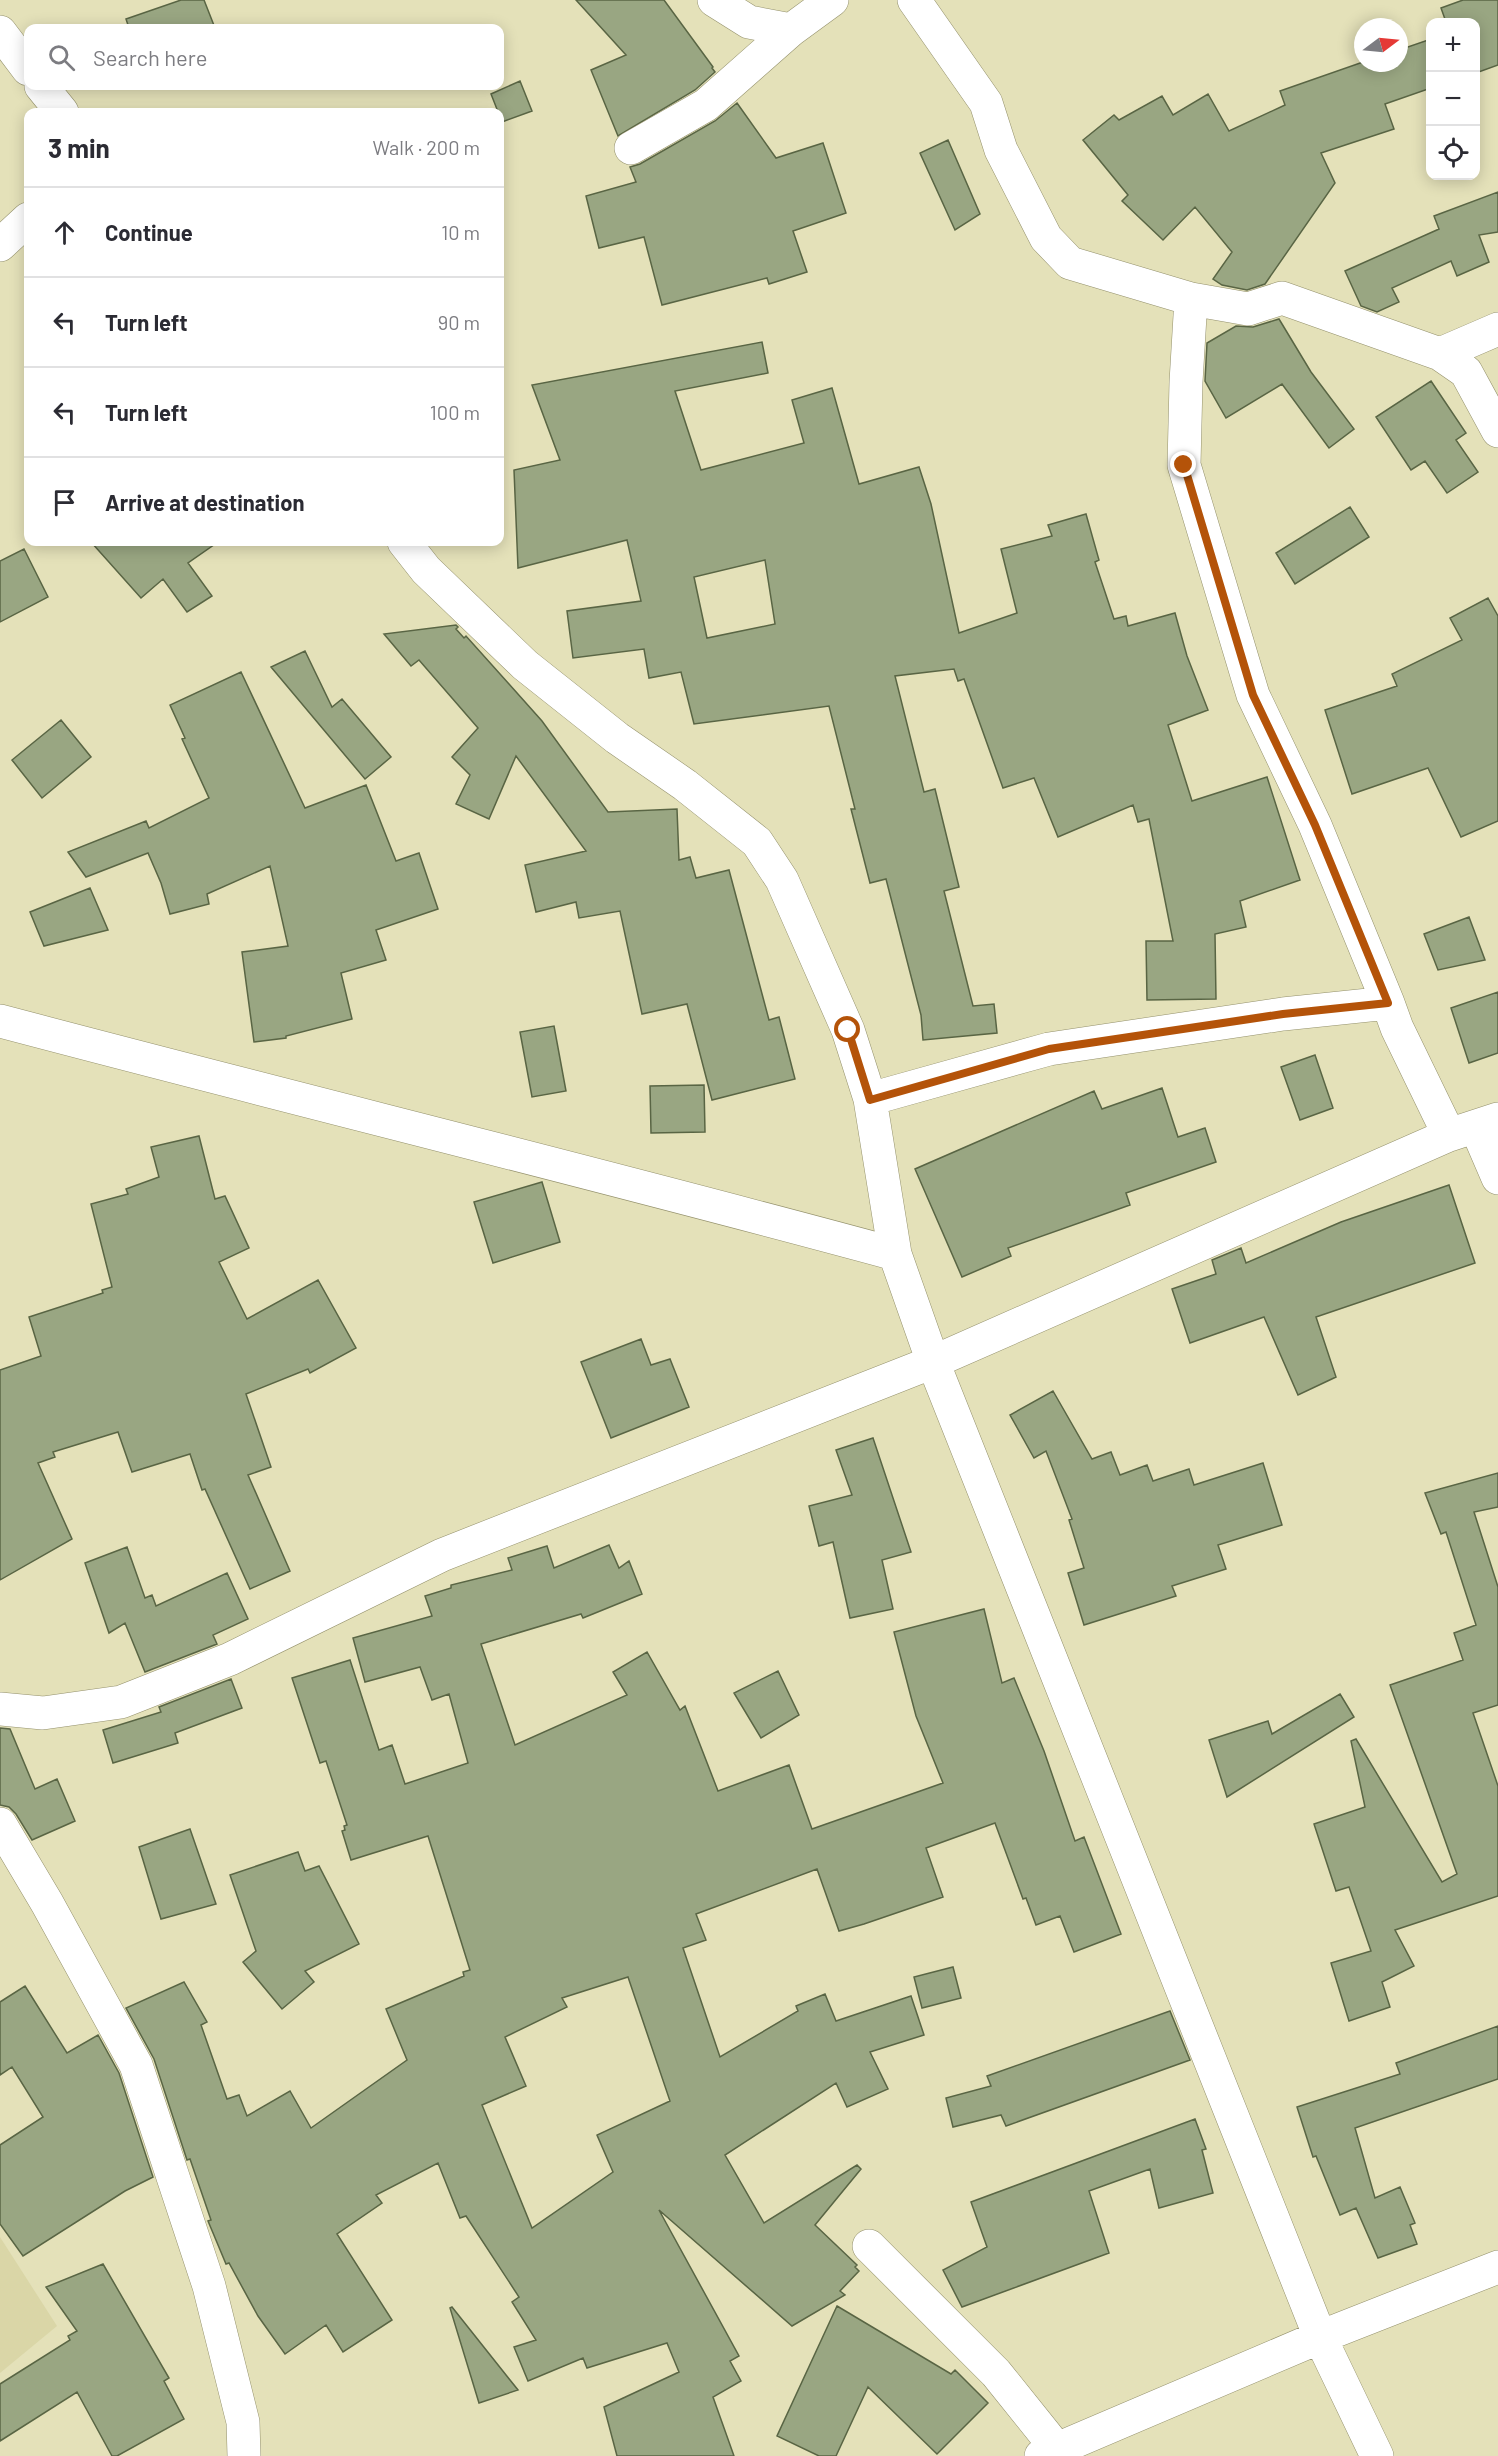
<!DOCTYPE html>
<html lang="en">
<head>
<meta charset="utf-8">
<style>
	body { margin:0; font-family:Barlow,sans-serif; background:#f7f7f7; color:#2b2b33 }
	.controls { position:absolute; right:18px; top:18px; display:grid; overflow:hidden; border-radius:12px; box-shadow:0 3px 15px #0003 }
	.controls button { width:54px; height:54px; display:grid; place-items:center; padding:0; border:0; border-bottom:2px solid #e1e1e2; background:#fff; color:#2b2b33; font:30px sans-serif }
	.compass { position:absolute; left:1354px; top:18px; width:54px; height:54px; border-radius:50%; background:#fff; box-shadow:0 3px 15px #0003; rotate:74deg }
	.stop { position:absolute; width:18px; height:18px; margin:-14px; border:4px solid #b45309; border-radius:50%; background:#fff }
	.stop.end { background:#b45309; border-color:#fff; box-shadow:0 2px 6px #0008 }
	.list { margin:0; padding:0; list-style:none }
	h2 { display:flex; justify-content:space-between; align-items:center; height:78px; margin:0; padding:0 24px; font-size:26px }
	h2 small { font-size:20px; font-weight:400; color:#7c7c81 }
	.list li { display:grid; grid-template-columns:39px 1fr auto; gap:18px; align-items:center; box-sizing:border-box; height:90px; padding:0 24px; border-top:2px solid #e1e1e2 }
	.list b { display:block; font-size:22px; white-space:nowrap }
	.list em { font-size:20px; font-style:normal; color:#7c7c81 }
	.icon { flex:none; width:33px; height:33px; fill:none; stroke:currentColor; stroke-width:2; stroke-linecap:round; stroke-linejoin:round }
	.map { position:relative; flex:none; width:1498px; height:2456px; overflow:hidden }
	.search { position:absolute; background:#fff; box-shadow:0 3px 15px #0003; left:24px; top:24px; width:480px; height:66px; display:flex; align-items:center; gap:15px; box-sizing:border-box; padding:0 21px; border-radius:12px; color:#7c7c81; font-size:22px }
	.panel { position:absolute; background:#fff; box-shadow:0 3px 15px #0003; left:24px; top:108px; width:480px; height:438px; border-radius:12px }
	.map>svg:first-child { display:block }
	.built { fill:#dad6a7 }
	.building { fill:#99a682; stroke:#596544; stroke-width:1.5; fill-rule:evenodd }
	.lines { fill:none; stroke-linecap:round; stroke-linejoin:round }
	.minor-casing { stroke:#94916c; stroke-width:34 }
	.minor { stroke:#fff; stroke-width:33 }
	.route { stroke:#b45309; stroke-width:8 }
</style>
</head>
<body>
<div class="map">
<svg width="1498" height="2456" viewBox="0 0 1498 2456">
	<rect width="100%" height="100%" fill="#e4e1b9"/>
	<path class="built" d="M 0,2237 L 57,2326 L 0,2373 Z"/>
	<path class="building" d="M 181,0 L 204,0 L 215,28 L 129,28 L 126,19 Z
		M 576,0 L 664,0 L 713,67 L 712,68 L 715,72 L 695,90 L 618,136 L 591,70 L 626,55 Z
		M 1463,0 L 1498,0 L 1498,65 L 1476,73 L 1476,22 L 1446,22 L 1441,8 Z
		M 1431,39 L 1431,88 L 1385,104 L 1394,129 L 1321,153 L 1335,183 L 1265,284 L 1247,290 L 1222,285 L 1213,279 L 1232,252 L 1195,207 L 1163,240 L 1122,201 L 1128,195 L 1083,140 L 1114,115 L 1119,120 L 1162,96 L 1173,115 L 1208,94 L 1229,131 L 1285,105 L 1280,91 L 1363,62 L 1399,63 L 1399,50 Z
		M 520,81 L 532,111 L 502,122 L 491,94 Z
		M 737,103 L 776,158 L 823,143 L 846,213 L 793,231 L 807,272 L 769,284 L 767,278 L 662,305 L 644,237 L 599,248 L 586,196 L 636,182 L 630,167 L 640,164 L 715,121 Z
		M 948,140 L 980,214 L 955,230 L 920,153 Z
		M 1498,192 L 1498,232 L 1479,235 L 1489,262 L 1457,276 L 1451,261 L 1392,288 L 1399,302 L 1377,312 L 1361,306 L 1345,271 L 1439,229 L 1434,216 Z
		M 1279,319 L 1311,372 L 1354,429 L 1329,448 L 1282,384 L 1226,418 L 1205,381 L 1207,343 L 1236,326 L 1253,327 Z
		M 762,342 L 768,373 L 675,391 L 701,470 L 804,443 L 792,400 L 832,388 L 859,484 L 919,467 L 931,504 L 959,633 L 1017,613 L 1001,549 L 1052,536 L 1048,525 L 1086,514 L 1099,560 L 1095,562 L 1114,619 L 1126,616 L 1128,626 L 1175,613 L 1187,656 L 1208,710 L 1168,725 L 1192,801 L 1267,777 L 1300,880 L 1240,901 L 1246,927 L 1215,934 L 1216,999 L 1147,1000 L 1146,941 L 1173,941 L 1149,819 L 1138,822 L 1133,805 L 1058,837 L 1034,778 L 1003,788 L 964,679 L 958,681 L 954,669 L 895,676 L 924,792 L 935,789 L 959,887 L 944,891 L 973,1006 L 994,1004 L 997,1033 L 923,1040 L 921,1015 L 886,879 L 870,883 L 851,809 L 855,809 L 829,706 L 694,724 L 681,672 L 649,678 L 644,649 L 573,658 L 567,611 L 641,601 L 627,540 L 518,568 L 514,470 L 560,460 L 532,385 ZM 765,560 L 775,624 L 707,638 L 694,577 Z
		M 1431,381 L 1466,433 L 1456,440 L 1478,472 L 1447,493 L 1425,461 L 1411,470 L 1376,417 Z
		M 1350,507 L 1369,537 L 1295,584 L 1276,553 Z
		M 91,542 L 218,542 L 188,563 L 212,596 L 187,612 L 163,579 L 141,598 Z
		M 24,549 L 48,597 L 0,622 L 0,561 Z
		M 1488,598 L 1498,616 L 1498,821 L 1461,837 L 1428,768 L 1352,794 L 1325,710 L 1397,686 L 1392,674 L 1462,640 L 1450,618 Z
		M 456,625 L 458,627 L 456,629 L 464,638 L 466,636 L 542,721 L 608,812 L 677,809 L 679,860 L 690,857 L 696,878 L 729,870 L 769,1020 L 779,1017 L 795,1079 L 712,1100 L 687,1004 L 642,1014 L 620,911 L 579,918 L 576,902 L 536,912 L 525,865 L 586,851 L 516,756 L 489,819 L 456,804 L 470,775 L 452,757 L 478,728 L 419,660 L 411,666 L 384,634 Z
		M 305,651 L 332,707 L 342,699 L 391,757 L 365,779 L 271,667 Z
		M 241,672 L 305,808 L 366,785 L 396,861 L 419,853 L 438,909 L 376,930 L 386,960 L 341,973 L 352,1019 L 286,1036 L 286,1038 L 254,1042 L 242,952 L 288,946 L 270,866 L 207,894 L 209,904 L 170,914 L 161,883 L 148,853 L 86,877 L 68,852 L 146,821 L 149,828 L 209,798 L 182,739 L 185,738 L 170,705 Z
		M 61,720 L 91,757 L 42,798 L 12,760 Z
		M 90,888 L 108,930 L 44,946 L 30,912 Z
		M 1469,917 L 1485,960 L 1438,970 L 1424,934 Z
		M 1498,992 L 1498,1053 L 1469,1063 L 1451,1008 Z
		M 554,1026 L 566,1091 L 532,1097 L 520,1032 Z
		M 1315,1055 L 1333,1108 L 1300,1120 L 1281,1067 Z
		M 704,1085 L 705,1132 L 651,1133 L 650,1086 Z
		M 1162,1088 L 1178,1137 L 1205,1128 L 1216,1162 L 1126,1193 L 1130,1205 L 1008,1248 L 1011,1256 L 962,1277 L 915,1169 L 1094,1091 L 1102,1109 Z
		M 199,1136 L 215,1199 L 225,1196 L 249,1248 L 219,1262 L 247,1319 L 318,1280 L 356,1348 L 310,1373 L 308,1369 L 246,1394 L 271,1467 L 248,1475 L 290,1571 L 250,1589 L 205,1489 L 202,1490 L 190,1454 L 132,1472 L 118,1432 L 53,1452 L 55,1457 L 38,1463 L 72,1539 L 0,1580 L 0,1370 L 41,1356 L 29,1317 L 103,1293 L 102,1290 L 112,1287 L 91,1204 L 128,1194 L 126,1189 L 159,1177 L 151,1147 Z
		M 542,1182 L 560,1242 L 493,1263 L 474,1202 Z
		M 1449,1185 L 1475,1263 L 1316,1317 L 1336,1377 L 1298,1395 L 1264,1317 L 1190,1343 L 1172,1289 L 1216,1274 L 1212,1260 L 1241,1248 L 1246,1263 L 1341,1222 Z
		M 641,1339 L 651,1365 L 670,1359 L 689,1407 L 611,1438 L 581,1362 Z
		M 1053,1391 L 1092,1459 L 1111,1452 L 1120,1475 L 1147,1465 L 1153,1481 L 1189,1469 L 1194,1485 L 1263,1463 L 1282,1525 L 1218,1545 L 1226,1569 L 1172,1586 L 1176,1596 L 1084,1625 L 1068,1573 L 1084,1568 L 1069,1520 L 1072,1519 L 1046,1451 L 1034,1458 L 1010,1415 Z
		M 873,1438 L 911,1552 L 882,1560 L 893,1609 L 850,1618 L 833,1542 L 819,1546 L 809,1506 L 852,1495 L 836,1450 Z
		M 1498,1473 L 1498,1507 L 1474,1512 L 1498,1587 L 1498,1705 L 1473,1713 L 1498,1786 L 1498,1896 L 1395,1930 L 1414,1966 L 1382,1982 L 1390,2007 L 1349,2021 L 1331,1963 L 1371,1951 L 1349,1887 L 1336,1891 L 1314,1824 L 1365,1807 L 1351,1741 L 1356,1739 L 1442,1882 L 1457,1874 L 1390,1685 L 1463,1660 L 1454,1633 L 1476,1625 L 1446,1532 L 1441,1534 L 1425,1493 Z
		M 609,1545 L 619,1568 L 629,1561 L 642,1594 L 583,1618 L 581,1614 L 481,1644 L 515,1745 L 627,1695 L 613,1672 L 647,1652 L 680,1710 L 685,1706 L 718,1791 L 789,1765 L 812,1829 L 943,1783 L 916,1716 L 894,1632 L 984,1609 L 1002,1683 L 1014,1678 L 1044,1751 L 1075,1841 L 1084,1837 L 1121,1934 L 1074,1952 L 1060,1916 L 1036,1925 L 1026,1898 L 1023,1899 L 995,1823 L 926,1848 L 943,1897 L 864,1924 L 839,1931 L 817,1869 L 696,1914 L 706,1940 L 683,1948 L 720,2057 L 798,2011 L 796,2006 L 825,1994 L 836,2021 L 911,1996 L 924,2035 L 870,2052 L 888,2089 L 847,2107 L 836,2083 L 725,2155 L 764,2223 L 857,2165 L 861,2169 L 815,2225 L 857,2265 L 855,2267 L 859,2271 L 840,2291 L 845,2295 L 792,2326 L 659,2210 L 739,2356 L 730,2361 L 741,2381 L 713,2397 L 734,2456 L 617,2456 L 604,2407 L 679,2372 L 667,2343 L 587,2368 L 583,2358 L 528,2381 L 514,2347 L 536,2340 L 512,2302 L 519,2297 L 466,2216 L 460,2218 L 438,2163 L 376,2195 L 382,2203 L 337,2234 L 392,2320 L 343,2352 L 326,2325 L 285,2354 L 258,2316 L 229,2263 L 226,2264 L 208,2221 L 211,2220 L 190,2159 L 187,2160 L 154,2059 L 126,2008 L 184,1982 L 207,2022 L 201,2025 L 227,2099 L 239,2095 L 247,2116 L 290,2091 L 311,2128 L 407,2060 L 386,2009 L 464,1976 L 463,1972 L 470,1970 L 428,1836 L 351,1860 L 342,1831 L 345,1830 L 344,1826 L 347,1825 L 326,1761 L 320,1763 L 292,1678 L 350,1660 L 379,1750 L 392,1745 L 405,1784 L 468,1763 L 449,1694 L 432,1700 L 420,1667 L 365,1682 L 353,1638 L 432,1616 L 425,1596 L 451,1588 L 451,1585 L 512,1570 L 508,1558 L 547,1546 L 554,1568 ZM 628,1977 L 670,2101 L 597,2135 L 613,2172 L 532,2228 L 482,2105 L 526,2086 L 505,2037 L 567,2007 L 562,1998 Z
		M 127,1547 L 145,1598 L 152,1595 L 156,1606 L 227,1573 L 248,1619 L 213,1635 L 217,1644 L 145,1672 L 125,1623 L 109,1633 L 85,1563 Z
		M 778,1671 L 799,1715 L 761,1738 L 734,1693 Z
		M 231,1679 L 242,1708 L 175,1733 L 178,1743 L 113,1763 L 103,1730 L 161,1712 L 159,1707 Z
		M 1340,1694 L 1354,1717 L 1227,1797 L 1209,1740 L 1268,1721 L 1272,1734 Z
		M 0,1728 L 10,1729 L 35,1789 L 57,1779 L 75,1821 L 32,1840 L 16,1814 L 9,1807 L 0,1805 Z
		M 190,1829 L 216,1904 L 161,1919 L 139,1847 Z
		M 298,1852 L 305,1871 L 319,1866 L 359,1944 L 305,1971 L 314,1982 L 282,2009 L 243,1962 L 256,1951 L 230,1875 Z
		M 953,1967 L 961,1998 L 922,2008 L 914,1977 Z
		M 25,1986 L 67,2053 L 98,2035 L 119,2073 L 153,2177 L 125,2191 L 23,2256 L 0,2224 L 0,2145 L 43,2117 L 12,2067 L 0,2075 L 0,2002 Z
		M 1170,2011 L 1190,2060 L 1006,2126 L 1001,2115 L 953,2127 L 946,2098 L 991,2086 L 987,2076 Z
		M 1498,2026 L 1498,2079 L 1355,2128 L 1375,2198 L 1400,2187 L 1415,2223 L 1410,2225 L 1417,2244 L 1378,2258 L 1356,2208 L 1340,2215 L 1316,2156 L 1313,2157 L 1297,2107 L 1400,2074 L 1396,2063 Z
		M 1195,2119 L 1206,2149 L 1202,2150 L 1213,2193 L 1159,2208 L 1150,2169 L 1089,2191 L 1109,2253 L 962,2307 L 943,2270 L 987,2247 L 971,2202 Z
		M 103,2264 L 169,2378 L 164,2381 L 184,2419 L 117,2456 L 112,2456 L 77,2392 L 0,2441 L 0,2384 L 70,2340 L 68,2336 L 77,2331 L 46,2287 Z
		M 837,2306 L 951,2374 L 955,2370 L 988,2403 L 937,2454 L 868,2387 L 836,2456 L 819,2456 L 777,2436 Z
		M 452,2307 L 518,2390 L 479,2403 L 450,2308 Z"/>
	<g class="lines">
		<defs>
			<path id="minor" d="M 714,0 L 749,22 L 791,30
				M 914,0 L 986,103 L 1001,150 L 1046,238 L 1070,263 L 1191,299 L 1248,309 L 1282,298 L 1440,354 L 1466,372 L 1498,431
				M 0,32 L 28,69
				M 41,86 L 62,112
				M 631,148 L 706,105 L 791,30 L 832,0
				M 0,245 L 28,219
				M 1191,299 L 1186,382 L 1184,465 L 1253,695 L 1315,825 L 1388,1003
				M 1440,354 L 1498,329
				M 404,542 L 426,570 L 525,665 L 617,738 L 685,785 L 757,842 L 782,880 L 848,1030 L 870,1099 L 895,1254 L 933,1362 L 1320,2337 L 1377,2456
				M 0,1021 C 298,1100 597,1173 895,1254
				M 870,1099 L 1049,1049 L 1283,1014 L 1388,1003 L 1397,1028 L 1449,1135
				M 1476,1127 L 1498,1178
				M 0,1709 L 43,1713 L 121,1702 L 230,1659 L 442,1555 L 933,1362 L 1449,1135 L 1498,1119
				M 0,1824 L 47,1903 L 136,2065 L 209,2286 L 243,2422 L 244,2456
				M 869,2246 L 996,2373 L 1057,2449
				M 1041,2456 L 1320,2337 L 1498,2267"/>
		</defs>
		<use href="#minor" class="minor-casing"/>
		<use href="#minor" class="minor"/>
	</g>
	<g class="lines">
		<path class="route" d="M 848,1030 L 870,1100 L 1049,1049 L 1283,1014 L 1388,1003 L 1315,825 L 1253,695 L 1184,465"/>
	</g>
</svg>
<div class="controls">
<button>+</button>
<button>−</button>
<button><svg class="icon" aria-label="locate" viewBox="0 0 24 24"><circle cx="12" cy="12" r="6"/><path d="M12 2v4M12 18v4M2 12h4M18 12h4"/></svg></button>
</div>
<svg class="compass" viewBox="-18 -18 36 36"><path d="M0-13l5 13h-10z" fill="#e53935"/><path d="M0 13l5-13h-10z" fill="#7c7c81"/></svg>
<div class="stop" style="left:848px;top:1030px"></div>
<div class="stop end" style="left:1184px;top:465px"></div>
<div class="search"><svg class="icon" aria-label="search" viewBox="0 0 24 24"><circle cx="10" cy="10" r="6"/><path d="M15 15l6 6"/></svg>Search here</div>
<section class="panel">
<h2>3 min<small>Walk · 200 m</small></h2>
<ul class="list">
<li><svg class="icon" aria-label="ahead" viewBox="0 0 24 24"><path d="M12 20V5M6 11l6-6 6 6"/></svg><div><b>Continue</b></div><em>10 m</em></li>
<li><svg class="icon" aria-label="left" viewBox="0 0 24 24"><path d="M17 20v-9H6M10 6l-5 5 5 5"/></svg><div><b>Turn left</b></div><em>90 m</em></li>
<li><svg class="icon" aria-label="left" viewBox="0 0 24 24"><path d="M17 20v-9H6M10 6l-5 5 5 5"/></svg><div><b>Turn left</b></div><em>100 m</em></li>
<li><svg class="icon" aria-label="arrive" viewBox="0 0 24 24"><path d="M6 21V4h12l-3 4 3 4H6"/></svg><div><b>Arrive at destination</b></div></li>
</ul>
</section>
</div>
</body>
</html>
